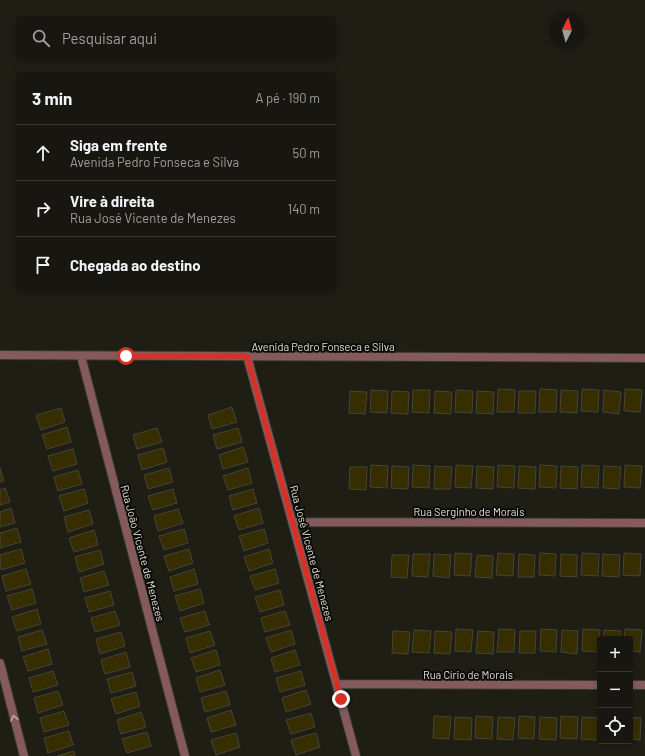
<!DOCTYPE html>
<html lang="pt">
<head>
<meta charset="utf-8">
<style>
	body { margin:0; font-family:Barlow,sans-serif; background:#201f19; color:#f1f3f6 }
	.controls { position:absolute; right:12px; bottom:12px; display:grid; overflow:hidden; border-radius:4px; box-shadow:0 2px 6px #0003 }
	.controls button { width:36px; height:36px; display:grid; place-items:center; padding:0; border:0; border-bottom:1px solid #363530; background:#171610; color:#f1f3f6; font:20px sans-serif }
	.compass { position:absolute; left:549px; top:12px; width:36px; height:36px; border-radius:50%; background:#171610; box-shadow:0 2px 6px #0003; rotate:6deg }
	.stop { position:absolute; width:12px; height:12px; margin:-9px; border:3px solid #d93025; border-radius:50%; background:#fff }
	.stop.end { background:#d93025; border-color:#fff; box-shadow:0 1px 4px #0008 }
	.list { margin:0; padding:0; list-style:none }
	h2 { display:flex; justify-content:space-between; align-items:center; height:52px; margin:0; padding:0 16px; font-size:17px }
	h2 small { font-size:13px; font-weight:400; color:#9e9f9f }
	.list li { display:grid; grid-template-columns:26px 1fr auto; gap:12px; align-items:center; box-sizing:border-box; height:56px; padding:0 16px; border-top:1px solid #363530 }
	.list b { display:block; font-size:15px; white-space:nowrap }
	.list p { margin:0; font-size:13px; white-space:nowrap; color:#9e9f9f }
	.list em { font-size:13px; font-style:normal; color:#9e9f9f }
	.icon { flex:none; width:22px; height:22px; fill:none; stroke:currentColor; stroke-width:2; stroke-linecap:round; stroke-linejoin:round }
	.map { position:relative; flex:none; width:645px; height:756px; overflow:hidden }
	.search { position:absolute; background:#171610; box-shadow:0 2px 6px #0003; left:16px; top:16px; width:320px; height:44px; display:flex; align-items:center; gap:10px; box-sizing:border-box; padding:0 14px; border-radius:4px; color:#9e9f9f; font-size:15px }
	.panel { position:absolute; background:#171610; box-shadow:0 2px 6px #0003; left:16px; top:72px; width:320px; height:220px; border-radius:4px }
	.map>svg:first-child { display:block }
	.building { fill:#362e00; stroke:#45443a }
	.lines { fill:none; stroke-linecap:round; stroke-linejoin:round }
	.minor-casing { stroke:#3a3930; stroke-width:10 }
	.minor { stroke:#845a5d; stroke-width:8 }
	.oneway { stroke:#bbaaa7 }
	.route { stroke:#d93025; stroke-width:5 }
	.labels { text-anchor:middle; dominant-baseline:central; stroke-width:3.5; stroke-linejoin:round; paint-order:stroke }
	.street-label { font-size:11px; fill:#e0dfd9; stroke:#080805 }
</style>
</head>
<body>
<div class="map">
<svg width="645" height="756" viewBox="0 0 645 756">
	<rect width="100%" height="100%" fill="#1f1e15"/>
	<path class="building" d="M 498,389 L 515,390 L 514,412 L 497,412 Z
		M 540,389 L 557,390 L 556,412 L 539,412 Z
		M 582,389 L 599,390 L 598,412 L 581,411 Z
		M 625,389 L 642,390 L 640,412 L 624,411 Z
		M 371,390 L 388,391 L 387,413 L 370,412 Z
		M 413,390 L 430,390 L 429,413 L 412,412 Z
		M 456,390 L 473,391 L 472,413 L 455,412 Z
		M 561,390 L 578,391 L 577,413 L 560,412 Z
		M 604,390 L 621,392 L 619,414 L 603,412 Z
		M 350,391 L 367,392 L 365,414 L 349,413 Z
		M 392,391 L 409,392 L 408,414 L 391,413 Z
		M 435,391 L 452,392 L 451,414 L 434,413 Z
		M 477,391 L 494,392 L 493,414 L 476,413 Z
		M 519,391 L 536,391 L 535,413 L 518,413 Z
		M 232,407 L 237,422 L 212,429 L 208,415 Z
		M 61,408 L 65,422 L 41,430 L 36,415 Z
		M 67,427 L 71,442 L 47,449 L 42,435 Z
		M 157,428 L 162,442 L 137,449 L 133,435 Z
		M 238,428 L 242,442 L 217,449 L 213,435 Z
		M 243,447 L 248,462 L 223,469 L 219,455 Z
		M 163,448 L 167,462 L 142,470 L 138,455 Z
		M 73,449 L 77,464 L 53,471 L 48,456 Z
		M 371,465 L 388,466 L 387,488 L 370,487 Z
		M 413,465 L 430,466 L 429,488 L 412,487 Z
		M 456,465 L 473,466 L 471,488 L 455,487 Z
		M 498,465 L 515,466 L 514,488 L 497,487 Z
		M 540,465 L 557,466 L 556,488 L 539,487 Z
		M 582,465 L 599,466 L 598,488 L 581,487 Z
		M 625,465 L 642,466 L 640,488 L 624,487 Z
		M 392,466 L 409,467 L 408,489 L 391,488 Z
		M 435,466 L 452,467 L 450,489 L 434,489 Z
		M 477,466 L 494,467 L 493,489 L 476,488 Z
		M 519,466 L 536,467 L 535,489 L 518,488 Z
		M 561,466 L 578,467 L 577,489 L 560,488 Z
		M 604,466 L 621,467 L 619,489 L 603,488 Z
		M 350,467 L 367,467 L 366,490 L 349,489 Z
		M 0,468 L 4,481 L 0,482 Z
		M 169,468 L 173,482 L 148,489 L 144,475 Z
		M 248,468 L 252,483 L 228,490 L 223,476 Z
		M 78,470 L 82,484 L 58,491 L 54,477 Z
		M 5,488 L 10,502 L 0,505 L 0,490 Z
		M 84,489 L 88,503 L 64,511 L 59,496 Z
		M 173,489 L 177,503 L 153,510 L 148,496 Z
		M 253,489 L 257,503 L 233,510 L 229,496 Z
		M 11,508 L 15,523 L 0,527 L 0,512 Z
		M 259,508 L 263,523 L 239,530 L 234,516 Z
		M 178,509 L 183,523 L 158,531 L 154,516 Z
		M 89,510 L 93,524 L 68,532 L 64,517 Z
		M 17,528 L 21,542 L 0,548 L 0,533 Z
		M 184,529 L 188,543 L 164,550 L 159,536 Z
		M 264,529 L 268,543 L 244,551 L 239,536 Z
		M 94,530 L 98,545 L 74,552 L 69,538 Z
		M 21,549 L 25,563 L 1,570 L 0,555 Z
		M 189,549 L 193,563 L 169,571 L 164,556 Z
		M 269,549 L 273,563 L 249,571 L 244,557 Z
		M 100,550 L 104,564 L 79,572 L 75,557 Z
		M 455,553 L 472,554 L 470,576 L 454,575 Z
		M 498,553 L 514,554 L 513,576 L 496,575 Z
		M 540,553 L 556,554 L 555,576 L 539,575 Z
		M 582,553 L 599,554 L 598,576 L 581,575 Z
		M 624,553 L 641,554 L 640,576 L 623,575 Z
		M 413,554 L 430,554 L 428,577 L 412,576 Z
		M 434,554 L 451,555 L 449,578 L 433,576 Z
		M 519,554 L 535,555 L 534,577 L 518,577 Z
		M 561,554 L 577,555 L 577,577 L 560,576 Z
		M 603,554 L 620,555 L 619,577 L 602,576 Z
		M 392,555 L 409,555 L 407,578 L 391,577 Z
		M 477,555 L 493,556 L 492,578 L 475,577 Z
		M 26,569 L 31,584 L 6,591 L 2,576 Z
		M 194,569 L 198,584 L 174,591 L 170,577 Z
		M 275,569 L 279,583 L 255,590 L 250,576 Z
		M 104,571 L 109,585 L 84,592 L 80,578 Z
		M 32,589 L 36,603 L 12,610 L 7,596 Z
		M 200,589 L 204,603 L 180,611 L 175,596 Z
		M 280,590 L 284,605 L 260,612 L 255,597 Z
		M 110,591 L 114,605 L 89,612 L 85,598 Z
		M 37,609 L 41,624 L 17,631 L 12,617 Z
		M 115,611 L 120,625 L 95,632 L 91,618 Z
		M 205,611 L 209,625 L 185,632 L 180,618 Z
		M 285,611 L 290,625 L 265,632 L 261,618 Z
		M 456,629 L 473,630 L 471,652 L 455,651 Z
		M 499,629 L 515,630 L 514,652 L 497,652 Z
		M 541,629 L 557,630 L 556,652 L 540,651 Z
		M 583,629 L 600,630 L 598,652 L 582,651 Z
		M 625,629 L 642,630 L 640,652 L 630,651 L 630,639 L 624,639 Z
		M 42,630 L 47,644 L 22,651 L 18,637 Z
		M 291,630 L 295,644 L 271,652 L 266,638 Z
		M 414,630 L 431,631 L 429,653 L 412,652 Z
		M 562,630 L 578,631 L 577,654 L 561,652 Z
		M 604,630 L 621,631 L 620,639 L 604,639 Z
		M 210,631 L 215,645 L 190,653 L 186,638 Z
		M 393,631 L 410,632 L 408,654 L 392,653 Z
		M 435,631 L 452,632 L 450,654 L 434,653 Z
		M 478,631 L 494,632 L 493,654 L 476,653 Z
		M 520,631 L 536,631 L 535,653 L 519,653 Z
		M 121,632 L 125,646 L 100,654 L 96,639 Z
		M 48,649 L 52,664 L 28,671 L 23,657 Z
		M 216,650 L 220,665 L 196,672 L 191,658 Z
		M 295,650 L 300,665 L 275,672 L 271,658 Z
		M 126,652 L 130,667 L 105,674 L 101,660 Z
		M 220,670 L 225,685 L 200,692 L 196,678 Z
		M 53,671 L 58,685 L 33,692 L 29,678 Z
		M 301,671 L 305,685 L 280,692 L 276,678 Z
		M 132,672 L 136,686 L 111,693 L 107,679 Z
		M 306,690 L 311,704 L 286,712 L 282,698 Z
		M 58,691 L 63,705 L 38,713 L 34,698 Z
		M 226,691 L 230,705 L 205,712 L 201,698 Z
		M 136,692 L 140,706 L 116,714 L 111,699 Z
		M 231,710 L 236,725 L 211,732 L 207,718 Z
		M 64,711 L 69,725 L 44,732 L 40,718 Z
		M 141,712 L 146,727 L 121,734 L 117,720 Z
		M 311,713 L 315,727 L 291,734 L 286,720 Z
		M 434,716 L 451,717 L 449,739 L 433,738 Z
		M 476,716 L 493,717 L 492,739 L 475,738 Z
		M 519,716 L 535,717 L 534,739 L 518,738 Z
		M 561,716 L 578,717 L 577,739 L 560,738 Z
		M 455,717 L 472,718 L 471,740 L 454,739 Z
		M 498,717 L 515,718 L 513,740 L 497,739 Z
		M 540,717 L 557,718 L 556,740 L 539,739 Z
		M 582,717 L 599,718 L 598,740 L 581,739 Z
		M 630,717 L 641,718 L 640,740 L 630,739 Z
		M 69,731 L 73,745 L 48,753 L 44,738 Z
		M 147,732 L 151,746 L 127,753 L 122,739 Z
		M 236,733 L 240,747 L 216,755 L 211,740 Z
		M 316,733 L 320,747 L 296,755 L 291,740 Z
		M 74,751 L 75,756 L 57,756 Z"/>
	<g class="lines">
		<defs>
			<path id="minor" d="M 0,355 L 645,358
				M 81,356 L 185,756
				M 247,356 L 356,756
				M 292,522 L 645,523
				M 0,663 L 24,756
				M 337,684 L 600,685
				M 630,685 L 645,685"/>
		</defs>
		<use href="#minor" class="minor-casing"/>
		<use href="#minor" class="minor"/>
	</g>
	<defs><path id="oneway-chevron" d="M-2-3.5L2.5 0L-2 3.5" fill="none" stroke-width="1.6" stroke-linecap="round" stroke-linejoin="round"/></defs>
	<use class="oneway" href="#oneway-chevron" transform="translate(14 718) rotate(-104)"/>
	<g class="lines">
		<path class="route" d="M 126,356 L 247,356 L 341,699"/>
	</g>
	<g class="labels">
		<g class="street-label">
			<text x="323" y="346">Avenida Pedro Fonseca e Silva</text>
			<text x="469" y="511">Rua Serginho de Morais</text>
			<text transform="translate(143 553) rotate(75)">Rua João Vicente de Menezes</text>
			<text transform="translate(312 553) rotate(75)">Rua José Vicente de Menezes</text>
			<text x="468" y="674">Rua Círio de Morais</text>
		</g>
	</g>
</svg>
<div class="controls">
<button>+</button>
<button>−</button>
<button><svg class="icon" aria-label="locate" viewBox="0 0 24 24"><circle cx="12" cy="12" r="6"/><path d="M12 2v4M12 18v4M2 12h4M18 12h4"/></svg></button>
</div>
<svg class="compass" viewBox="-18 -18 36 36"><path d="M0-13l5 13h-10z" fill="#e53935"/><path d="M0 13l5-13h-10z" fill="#9e9f9f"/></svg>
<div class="stop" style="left:126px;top:356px"></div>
<div class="stop end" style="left:341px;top:699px"></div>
<div class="search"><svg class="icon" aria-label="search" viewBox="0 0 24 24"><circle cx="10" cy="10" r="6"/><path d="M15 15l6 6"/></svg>Pesquisar aqui</div>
<section class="panel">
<h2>3 min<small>A pé · 190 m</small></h2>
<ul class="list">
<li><svg class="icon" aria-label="ahead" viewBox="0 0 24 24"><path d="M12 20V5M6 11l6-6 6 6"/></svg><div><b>Siga em frente</b><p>Avenida Pedro Fonseca e Silva</p></div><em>50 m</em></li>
<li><svg class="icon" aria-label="right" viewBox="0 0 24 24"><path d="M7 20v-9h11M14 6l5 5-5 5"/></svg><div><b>Vire à direita</b><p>Rua José Vicente de Menezes</p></div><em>140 m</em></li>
<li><svg class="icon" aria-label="arrive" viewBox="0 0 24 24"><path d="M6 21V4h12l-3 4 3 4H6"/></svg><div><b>Chegada ao destino</b></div></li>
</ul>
</section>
</div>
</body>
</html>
